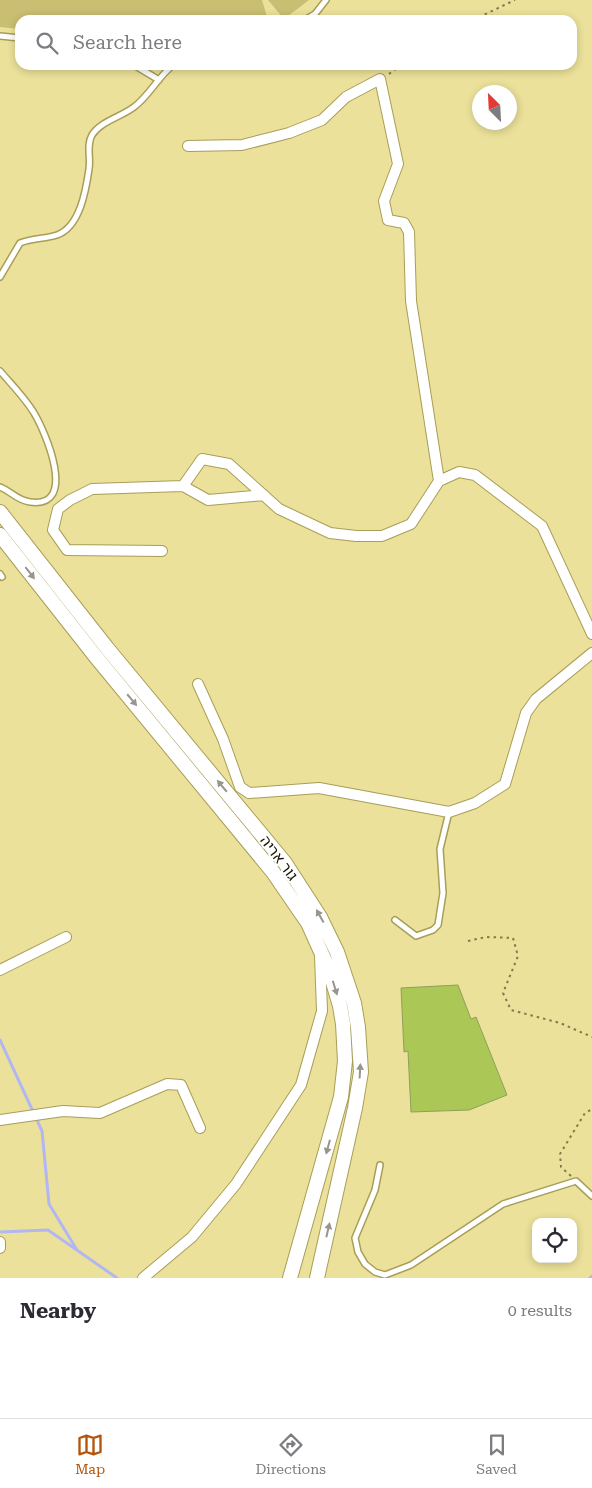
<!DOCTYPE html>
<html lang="en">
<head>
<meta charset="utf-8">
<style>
	body { margin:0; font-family:"Roboto Serif",Heebo,serif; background:#f2f2f3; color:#2b2b33 }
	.controls { position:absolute; right:15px; bottom:15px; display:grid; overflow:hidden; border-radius:10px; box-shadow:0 2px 8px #0003 }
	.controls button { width:45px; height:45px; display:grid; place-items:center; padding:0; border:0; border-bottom:1px solid #e1e1e2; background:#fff; color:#2b2b33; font:25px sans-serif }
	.compass { position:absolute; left:472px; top:85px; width:45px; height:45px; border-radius:50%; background:#fff; box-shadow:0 2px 8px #0003; rotate:336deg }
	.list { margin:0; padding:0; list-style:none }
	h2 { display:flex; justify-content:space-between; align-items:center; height:65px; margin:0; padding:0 20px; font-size:21px }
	h2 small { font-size:16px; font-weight:400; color:#7c7c81 }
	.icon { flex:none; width:28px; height:28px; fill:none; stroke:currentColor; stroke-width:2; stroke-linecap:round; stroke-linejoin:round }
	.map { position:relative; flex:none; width:592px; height:1278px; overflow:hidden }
	.search { position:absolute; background:#fff; box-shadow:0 2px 8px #0003; left:15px; right:15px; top:15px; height:55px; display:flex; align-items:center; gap:12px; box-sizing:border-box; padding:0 18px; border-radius:15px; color:#7c7c81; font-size:19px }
	.sheet { height:140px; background:#fff }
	nav { display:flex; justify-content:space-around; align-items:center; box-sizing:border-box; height:70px; border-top:1px solid #e1e1e2; background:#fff; font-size:14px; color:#7c7c81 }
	nav a { display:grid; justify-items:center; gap:2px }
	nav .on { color:#b45309 }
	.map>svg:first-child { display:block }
	.green { fill:#c9be72 }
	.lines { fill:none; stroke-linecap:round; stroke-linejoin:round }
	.stream { stroke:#b2b7f4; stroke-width:3 }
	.building { fill:#abc755; stroke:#8ea05e }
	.lane-casing { stroke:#a89e58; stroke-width:8 }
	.street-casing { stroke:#a89e58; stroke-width:12 }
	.secondary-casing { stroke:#a89e58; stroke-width:16 }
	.path { stroke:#817a4d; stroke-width:2; stroke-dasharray:2.5 4; stroke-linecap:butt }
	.lane { stroke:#fff; stroke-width:5 }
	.street { stroke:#fff; stroke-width:10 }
	.secondary { stroke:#fff; stroke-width:14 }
	.oneway { fill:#97958c }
	.labels { text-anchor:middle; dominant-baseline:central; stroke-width:4; stroke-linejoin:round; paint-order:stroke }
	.street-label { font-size:15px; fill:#171300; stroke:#fff }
</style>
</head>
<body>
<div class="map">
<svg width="592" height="1278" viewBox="0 0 592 1278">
	<rect width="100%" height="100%" fill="#ebe19a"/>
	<path class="green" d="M 0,0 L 262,0 L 268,20 L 20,20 L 20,29 L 0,27 Z
		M 268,0 L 309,0 L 284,19 Z"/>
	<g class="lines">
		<path class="stream" d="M 0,1040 L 42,1131 L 49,1204 L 77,1250
			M 0,1232 L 48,1230 L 117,1278
			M 590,1278 L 592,1276"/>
	</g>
	<path class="building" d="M 458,985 L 471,1019 L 476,1017 L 507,1095 L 469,1110 L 411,1112 L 408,1051 L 404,1052 L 401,988 Z"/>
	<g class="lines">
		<defs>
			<path id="lane" d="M 305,20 L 315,14 L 326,0
				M 0,36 L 20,38
				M 134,65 L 159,80
				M 0,277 L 20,243 C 32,238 45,239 57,235 C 80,227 86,190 89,169 C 91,157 86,146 92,135 C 101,121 121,117 134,107 C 149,96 158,77 173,65
				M 0,371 C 12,385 25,398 34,413 C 45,431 79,509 30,502 C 16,500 11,491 0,487
				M 0,574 L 2,577
				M 395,920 L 416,936 L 433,930 L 438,925 L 443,893 L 440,849 L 449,812
				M 380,1165 L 375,1190 L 355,1238 L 358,1252 L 365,1264 L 375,1272 L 385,1275 L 411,1265 L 503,1204 L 576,1181 L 592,1196"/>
			<path id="street" d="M 188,146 L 242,145 L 289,133 L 322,120 L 346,97 L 380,79 L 398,164 L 384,201 L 388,220 L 404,223 L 409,232 L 411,301 L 439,481
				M 183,486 L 202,459 L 229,464 L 279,509 L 330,533 L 356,536 L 382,536 L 411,524 L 439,481 L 459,472 L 475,475 L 542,526 L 592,634
				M 162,551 L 67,550 L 53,530 L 58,509 L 70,500 L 92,489 L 183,486 L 208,500 L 264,495
				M 198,684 L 223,739 L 240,787 L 249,793 L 319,788 L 449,812 L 475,803 L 505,784 L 526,713 L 536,699 L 592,653
				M 0,970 L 66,937
				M 0,1120 L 63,1111 L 100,1113 L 167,1084 L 181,1085 L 200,1128
				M 0,1242 L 0,1248
				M 143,1278 L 192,1237 L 236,1184 L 301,1085 L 322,1011 L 320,955"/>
			<path id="secondary" d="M 0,512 L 107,648 L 285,863 L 320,917 L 337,952 L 354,1003 L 358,1027 L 361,1072 L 355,1108 L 317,1278
				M 0,535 L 96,657 L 273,872 L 308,923 L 330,972 L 340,1006 L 343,1024 L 345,1061 L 341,1097 L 290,1278"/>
		</defs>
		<use href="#lane" class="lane-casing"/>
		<use href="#street" class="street-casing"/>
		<use href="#secondary" class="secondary-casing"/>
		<path class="path" d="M 473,20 L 515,0
			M 389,74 L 401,65
			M 468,941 L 486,937 L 513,938 L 518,956 L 503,993 L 511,1010 L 560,1023 L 592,1037
			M 571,1176 L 561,1167 L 560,1154 L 585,1113 L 592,1109"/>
		<use href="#lane" class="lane"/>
		<use href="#street" class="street"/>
		<use href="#secondary" class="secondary"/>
	</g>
	<defs><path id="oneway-solid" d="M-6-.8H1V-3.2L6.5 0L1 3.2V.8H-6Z" transform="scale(1.25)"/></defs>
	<g class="oneway">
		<use href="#oneway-solid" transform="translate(30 573) rotate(52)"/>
		<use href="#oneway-solid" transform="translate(132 700) rotate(50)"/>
		<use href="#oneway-solid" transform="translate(222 786) rotate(-130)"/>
		<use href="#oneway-solid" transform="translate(320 916) rotate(-119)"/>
		<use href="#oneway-solid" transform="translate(335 988) rotate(73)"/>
		<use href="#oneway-solid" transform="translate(360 1071) rotate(-87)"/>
		<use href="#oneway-solid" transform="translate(328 1147) rotate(105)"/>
		<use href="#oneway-solid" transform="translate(328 1230) rotate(-77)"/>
	</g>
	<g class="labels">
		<g class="street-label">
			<text transform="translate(279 858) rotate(53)">גור אריה</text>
		</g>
	</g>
</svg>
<div class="controls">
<button><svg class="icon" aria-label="locate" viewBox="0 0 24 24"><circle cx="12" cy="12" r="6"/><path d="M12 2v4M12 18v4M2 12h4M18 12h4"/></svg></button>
</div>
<svg class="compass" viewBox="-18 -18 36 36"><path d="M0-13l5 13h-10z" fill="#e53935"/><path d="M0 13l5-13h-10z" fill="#7c7c81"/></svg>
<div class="search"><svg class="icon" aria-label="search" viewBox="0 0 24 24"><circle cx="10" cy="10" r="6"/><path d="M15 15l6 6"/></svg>Search here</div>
</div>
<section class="sheet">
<h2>Nearby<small>0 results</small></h2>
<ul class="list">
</ul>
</section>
<nav>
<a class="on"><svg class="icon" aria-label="map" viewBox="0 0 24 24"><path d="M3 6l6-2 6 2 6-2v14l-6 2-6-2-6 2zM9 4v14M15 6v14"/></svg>Map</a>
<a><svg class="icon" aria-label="directions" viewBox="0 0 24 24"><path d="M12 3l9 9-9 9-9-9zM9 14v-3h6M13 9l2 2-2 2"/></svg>Directions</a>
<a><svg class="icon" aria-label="saved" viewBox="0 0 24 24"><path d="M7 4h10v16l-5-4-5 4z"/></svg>Saved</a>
</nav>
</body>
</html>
